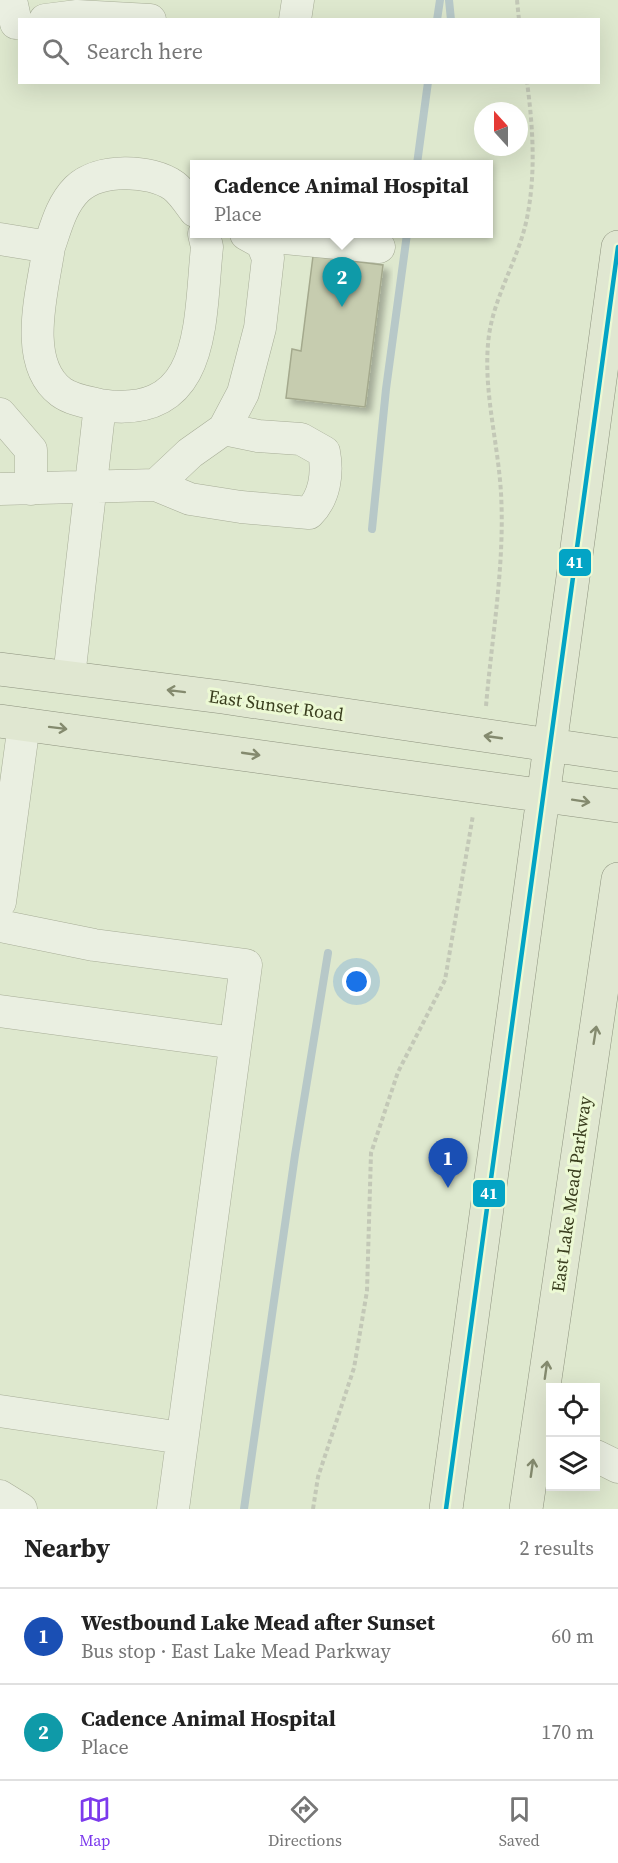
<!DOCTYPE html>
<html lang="en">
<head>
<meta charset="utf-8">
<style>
	body { margin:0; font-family:"Source Serif 4",serif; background:#f2f2f2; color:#222 }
	.controls { position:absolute; right:18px; bottom:18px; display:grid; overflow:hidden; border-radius:0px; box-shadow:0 6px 24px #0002 }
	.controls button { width:54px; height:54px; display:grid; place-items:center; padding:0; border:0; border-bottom:2px solid #e0e0e0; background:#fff; color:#222; font:30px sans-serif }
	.compass { position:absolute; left:474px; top:102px; width:54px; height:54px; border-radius:50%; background:#fff; box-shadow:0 6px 24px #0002; rotate:339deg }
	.you { position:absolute; left:357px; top:982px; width:21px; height:21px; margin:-15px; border:4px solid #fff; border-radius:50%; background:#1a73e8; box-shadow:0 0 0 9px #1a73e833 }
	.badge { display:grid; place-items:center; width:39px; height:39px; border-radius:50%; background:#7c3aed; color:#fff; font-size:20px; font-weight:700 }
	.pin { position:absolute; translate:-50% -50px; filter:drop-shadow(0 2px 3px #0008) }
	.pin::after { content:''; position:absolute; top:32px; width:21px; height:18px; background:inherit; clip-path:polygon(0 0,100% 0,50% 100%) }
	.popup { position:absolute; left:190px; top:160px; width:303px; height:78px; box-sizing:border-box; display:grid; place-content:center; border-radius:0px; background:#fff; filter:drop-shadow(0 2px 4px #0005); font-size:20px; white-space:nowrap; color:#767676 }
	.popup b { font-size:22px; color:#222 }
	.popup::after { content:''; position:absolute; left:50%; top:100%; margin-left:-12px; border:12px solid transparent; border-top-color:#fff }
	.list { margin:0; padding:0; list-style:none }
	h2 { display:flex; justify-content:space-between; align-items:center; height:78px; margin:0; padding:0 24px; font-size:26px }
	h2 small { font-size:20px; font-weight:400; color:#767676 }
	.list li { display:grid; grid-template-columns:39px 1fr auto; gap:18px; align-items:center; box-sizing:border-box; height:96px; padding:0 24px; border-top:2px solid #e0e0e0 }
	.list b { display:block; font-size:22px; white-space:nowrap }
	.list p { margin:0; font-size:20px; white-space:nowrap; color:#767676 }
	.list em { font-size:20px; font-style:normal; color:#767676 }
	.icon { flex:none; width:33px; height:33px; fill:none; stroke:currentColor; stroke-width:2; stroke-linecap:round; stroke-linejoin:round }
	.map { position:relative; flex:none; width:618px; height:1509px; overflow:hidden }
	.search { position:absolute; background:#fff; box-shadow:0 6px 24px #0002; left:18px; right:18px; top:18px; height:66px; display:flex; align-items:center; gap:15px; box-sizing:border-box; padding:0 21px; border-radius:0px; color:#767676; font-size:22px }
	.sheet { height:270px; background:#fff }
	nav { display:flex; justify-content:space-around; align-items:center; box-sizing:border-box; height:84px; border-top:2px solid #e0e0e0; background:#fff; font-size:16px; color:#767676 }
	nav a { display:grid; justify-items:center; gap:3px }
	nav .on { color:#7c3aed }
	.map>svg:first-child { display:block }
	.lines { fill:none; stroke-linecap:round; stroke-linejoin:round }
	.stream { stroke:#b7c8c8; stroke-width:8 }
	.building { fill:#c6ccaf; stroke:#a4a98d; stroke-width:1.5; filter:url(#shadow) }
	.minor-casing { stroke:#a7ad97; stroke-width:33 }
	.major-casing { stroke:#8d927e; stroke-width:34 }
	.path { stroke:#c3c8b7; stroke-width:4; stroke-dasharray:4.5 3; stroke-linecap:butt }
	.minor { stroke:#eaefe1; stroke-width:32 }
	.major { stroke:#e0e7d1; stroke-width:33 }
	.bus-1-casing { stroke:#ecf9d4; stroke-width:9 }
	.bus-1 { stroke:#03a4c5; stroke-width:4.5 }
	.oneway { stroke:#848a6e }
	.labels { text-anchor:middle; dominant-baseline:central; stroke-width:6; stroke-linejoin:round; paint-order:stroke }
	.street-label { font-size:18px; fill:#393d1d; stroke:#ecf9d4 }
	.line-badge { stroke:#ecf9d4; stroke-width:2 }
	.badge-label { font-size:16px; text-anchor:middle; font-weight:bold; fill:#fff }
</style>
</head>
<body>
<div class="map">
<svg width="618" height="1509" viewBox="0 0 618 1509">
	<defs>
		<filter id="shadow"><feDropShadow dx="5.5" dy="5.5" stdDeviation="3" flood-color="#0004"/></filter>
	</defs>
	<rect width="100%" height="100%" fill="#dee8ce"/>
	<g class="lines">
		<path class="stream" d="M 449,0 L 451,20
			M 437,20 L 440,0
			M 417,164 L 428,82
			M 372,529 L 386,389 L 407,234
			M 244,1509 L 295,1155 L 328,953"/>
	</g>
	<path class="building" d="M 313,256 L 383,265 L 365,407 L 286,398 L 292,349 L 301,351 Z"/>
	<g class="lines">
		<defs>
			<path id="minor" d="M 11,0 L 16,23
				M 45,20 L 77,16 L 150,20
				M 295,20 L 298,0
				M 252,235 L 379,247
				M 0,239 L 49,247 C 56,227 61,205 77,189 C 99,168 150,169 174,186 C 182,192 189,203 195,211
				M 49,247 C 43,289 21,362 61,392 C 72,400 87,402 100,405
				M 0,414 L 31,450 L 31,489
				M 224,429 L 243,393 L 260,328 L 268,258 L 262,243 L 246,234
				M 0,489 L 156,485 L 190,499 L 241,507 L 309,513 C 325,497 328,473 324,452 L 301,439 L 258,436 L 224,429 L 190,453 L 156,485
				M 69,677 L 100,405 C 207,421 199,322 207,247 L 204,234
				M 0,902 L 24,724
				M 0,926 L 94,945 L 246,965 L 173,1509
				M 0,1011 L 235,1043
				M 0,1411 L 182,1438
				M 596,1456 L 618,1467
				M 0,1496 L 21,1509"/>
			<path id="major" d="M 0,669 L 222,697 L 618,755
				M 0,721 L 618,806
				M 446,1509 L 618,247
				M 526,1509 L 618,879"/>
		</defs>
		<use href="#minor" class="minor-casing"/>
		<use href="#major" class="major-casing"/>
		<path class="path" d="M 517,0 L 519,20
			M 486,706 C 492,636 505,564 501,493 C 498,441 482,387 489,335 C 495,294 519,258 527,218 C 536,173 533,127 527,82
			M 313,1509 L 318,1477 L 354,1368 L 367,1291 L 371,1153 L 398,1072 L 445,980 L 473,815"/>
		<use href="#minor" class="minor"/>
		<use href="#major" class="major"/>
		<defs>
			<path id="bus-1" d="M 446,1509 L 618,247"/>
		</defs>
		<use href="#bus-1" class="bus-1-casing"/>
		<use href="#bus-1" class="bus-1"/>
	</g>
	<defs><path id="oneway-shaft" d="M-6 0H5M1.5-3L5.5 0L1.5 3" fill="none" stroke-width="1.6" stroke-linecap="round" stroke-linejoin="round" transform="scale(1.5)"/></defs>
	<g class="oneway">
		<use href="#oneway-shaft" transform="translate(176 691) rotate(-173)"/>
		<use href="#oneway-shaft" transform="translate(58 728) rotate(7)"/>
		<use href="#oneway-shaft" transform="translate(493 737) rotate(-172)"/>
		<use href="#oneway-shaft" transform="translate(251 754) rotate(8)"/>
		<use href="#oneway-shaft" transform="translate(581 801) rotate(9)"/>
		<use href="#oneway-shaft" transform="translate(595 1035) rotate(-81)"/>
		<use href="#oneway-shaft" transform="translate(546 1370) rotate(-82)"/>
		<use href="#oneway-shaft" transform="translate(532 1468) rotate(-82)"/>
	</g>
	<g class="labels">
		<g class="street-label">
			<text transform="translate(276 705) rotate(8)">East Sunset Road</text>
			<text transform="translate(571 1194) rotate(-82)">East Lake Mead Parkway</text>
		</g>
	</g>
	<g class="line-badge">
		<rect x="558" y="548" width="34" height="29" rx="6" fill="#03a4c5"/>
		<rect x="472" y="1179" width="34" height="29" rx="6" fill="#03a4c5"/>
	</g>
	<g class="badge-label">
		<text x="575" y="568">41</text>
		<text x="489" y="1199">41</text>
	</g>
</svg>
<div class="controls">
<button><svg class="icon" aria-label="locate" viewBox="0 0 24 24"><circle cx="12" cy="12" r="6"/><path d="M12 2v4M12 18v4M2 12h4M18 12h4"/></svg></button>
<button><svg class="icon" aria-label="layers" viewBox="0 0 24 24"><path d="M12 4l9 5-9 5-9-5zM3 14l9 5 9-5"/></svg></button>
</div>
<svg class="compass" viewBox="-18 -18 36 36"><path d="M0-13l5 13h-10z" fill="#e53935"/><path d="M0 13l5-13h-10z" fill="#767676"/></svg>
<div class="you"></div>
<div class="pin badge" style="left:448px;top:1188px;background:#1a4fb4">1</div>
<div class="pin badge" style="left:342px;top:307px;background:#0f9aa8">2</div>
<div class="popup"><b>Cadence Animal Hospital</b>Place</div>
<div class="search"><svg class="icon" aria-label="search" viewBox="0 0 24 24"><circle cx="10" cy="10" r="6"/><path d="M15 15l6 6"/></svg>Search here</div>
</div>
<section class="sheet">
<h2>Nearby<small>2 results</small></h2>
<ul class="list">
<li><span class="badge" style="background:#1a4fb4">1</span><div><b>Westbound Lake Mead after Sunset</b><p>Bus stop · East Lake Mead Parkway</p></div><em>60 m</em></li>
<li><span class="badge" style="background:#0f9aa8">2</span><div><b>Cadence Animal Hospital</b><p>Place</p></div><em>170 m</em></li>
</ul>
</section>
<nav>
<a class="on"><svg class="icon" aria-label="map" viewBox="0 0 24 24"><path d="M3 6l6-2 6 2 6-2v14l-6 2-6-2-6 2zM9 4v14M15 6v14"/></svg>Map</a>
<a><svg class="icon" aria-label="directions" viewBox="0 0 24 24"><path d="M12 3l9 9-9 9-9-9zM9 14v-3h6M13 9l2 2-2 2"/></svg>Directions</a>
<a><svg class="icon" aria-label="saved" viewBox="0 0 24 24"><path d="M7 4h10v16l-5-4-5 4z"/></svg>Saved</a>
</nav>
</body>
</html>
